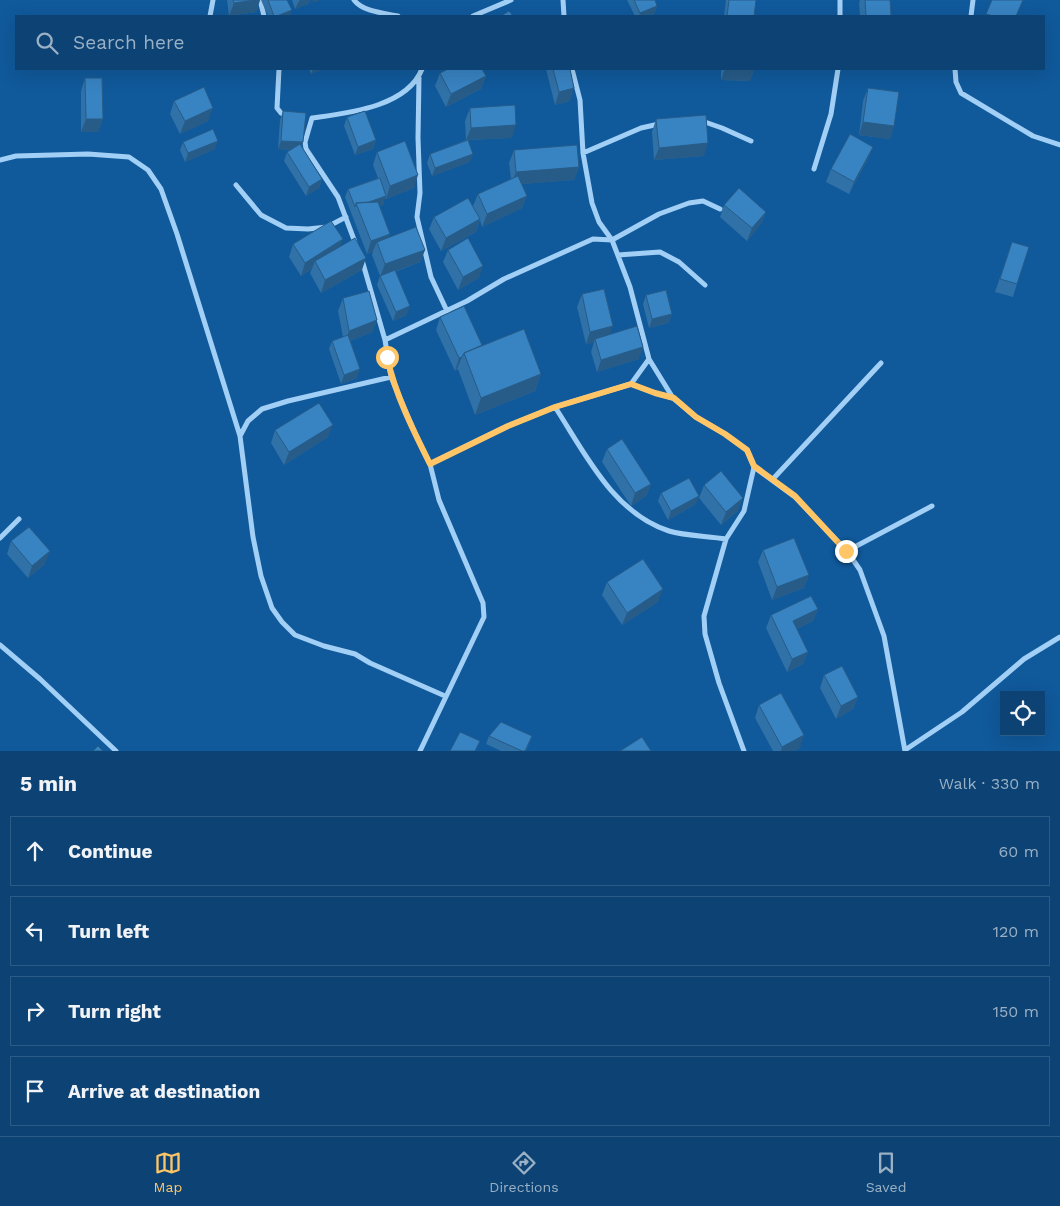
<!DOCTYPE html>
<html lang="en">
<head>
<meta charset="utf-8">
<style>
	body { margin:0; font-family:"Work Sans",sans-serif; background:#1a4e7c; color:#f1f3f6 }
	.controls { position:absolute; right:15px; bottom:15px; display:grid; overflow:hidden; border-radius:0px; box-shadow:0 5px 20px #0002 }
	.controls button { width:45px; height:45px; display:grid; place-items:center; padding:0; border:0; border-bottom:1px solid #2c5c86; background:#0c4374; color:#f1f3f6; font:25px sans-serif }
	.stop { position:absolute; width:15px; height:15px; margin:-11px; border:4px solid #ffc566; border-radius:50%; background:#fff }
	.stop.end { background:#ffc566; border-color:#fff; box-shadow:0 1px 5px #0008 }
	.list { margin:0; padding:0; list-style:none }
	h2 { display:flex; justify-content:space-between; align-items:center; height:65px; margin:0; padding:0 20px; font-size:21px }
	h2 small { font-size:16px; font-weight:400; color:#9ab0c5 }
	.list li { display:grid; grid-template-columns:32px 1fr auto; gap:15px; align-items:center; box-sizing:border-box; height:70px; margin:0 10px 10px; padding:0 10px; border:1px solid #2c5c86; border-radius:0px }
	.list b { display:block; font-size:19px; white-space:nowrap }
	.list em { font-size:16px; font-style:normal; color:#9ab0c5 }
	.icon { flex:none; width:28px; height:28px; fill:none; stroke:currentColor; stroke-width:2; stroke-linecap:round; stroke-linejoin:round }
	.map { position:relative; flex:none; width:1060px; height:751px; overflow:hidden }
	.search { position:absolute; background:#0c4374; box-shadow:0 5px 20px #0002; left:15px; right:15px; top:15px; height:55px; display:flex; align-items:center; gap:12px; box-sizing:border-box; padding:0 18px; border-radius:0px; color:#9ab0c5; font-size:19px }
	.sheet { height:385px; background:#0c4374 }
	nav { display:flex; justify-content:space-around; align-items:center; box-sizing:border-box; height:70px; border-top:1px solid #2c5c86; background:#0c4374; font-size:14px; color:#9ab0c5 }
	nav a { display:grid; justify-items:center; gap:2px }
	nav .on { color:#ffc566 }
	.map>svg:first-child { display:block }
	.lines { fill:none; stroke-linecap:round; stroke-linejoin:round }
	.street { stroke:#a2cff5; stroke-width:5 }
	.wall { fill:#3071a7 }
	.shaded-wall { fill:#275c88 }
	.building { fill:#3883c2; stroke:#275c88 }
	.route { stroke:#ffc566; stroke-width:6 }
</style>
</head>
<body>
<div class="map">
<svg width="1060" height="751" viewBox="0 0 1060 751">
	<rect width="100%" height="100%" fill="#10599b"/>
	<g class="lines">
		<path class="street" d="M 260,0 L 264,16
			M 354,0 C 363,12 384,13 398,16
			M 563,0 L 564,16
			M 210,16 L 213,0
			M 473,16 L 511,0
			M 840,16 L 840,0
			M 971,16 L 973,0
			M 279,69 L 277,108 L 281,113 L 287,116
			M 572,69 L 580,100 L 583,153 L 592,203 L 599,222 L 612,240 L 630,287 L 649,359 L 673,398 L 696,417 L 725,434 L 747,450 L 754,467 L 744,511 L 726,539 L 704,616 L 705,634 L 719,683 L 744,751
			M 955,69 L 956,82 L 961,93 L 1033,136 L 1060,145
			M 419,77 L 418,138 L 420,193 L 417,217 L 431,277 L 447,311
			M 702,121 L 722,128 L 751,141
			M 583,153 L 641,128 L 659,124
			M 0,160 L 16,156 L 88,154 L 129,157 L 148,170 L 161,189 L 177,234 L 240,436
			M 814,169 L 831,114 L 838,69
			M 236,185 L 261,215 L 286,228 L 308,229 L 327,227 L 346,217
			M 356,245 L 338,197 L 306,149 L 305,142 L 312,118 C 348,113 407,107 422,69
			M 618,255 L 660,252 L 679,262 L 705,285
			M 362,260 L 385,340
			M 391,377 L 288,401 L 262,409 L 248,421 L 240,436 L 253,537 L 261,576 L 272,608 L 282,622 L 295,635 L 324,646 L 355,654 L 370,663 L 445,696
			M 631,384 L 655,393 L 673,398
			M 555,407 C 585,453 613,513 669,531 C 685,536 709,536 726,539
			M 430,464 L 415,433 L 391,377 L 385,340 L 467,301 L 504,279 L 593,239 L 612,240 L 659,214 L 689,203 L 703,201 L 720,209
			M 754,467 L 795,497 L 847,551 L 860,570 L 884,636 L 905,751
			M 772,480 L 881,363
			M 0,538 L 19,519
			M 847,551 L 932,506
			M 0,645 L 40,679 L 116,751
			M 905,750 L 962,712 L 1024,659 L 1060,637
			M 420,751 L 484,617 L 483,603 L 439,500 L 430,464 L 508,426 L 555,407 L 631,384 L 649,359"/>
	</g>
	<path class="wall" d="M 227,0 L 260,0 L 256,12 L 229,16 Z
		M 261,0 L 287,0 L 289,16 L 268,16 Z
		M 292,0 L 310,0 L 308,4 L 295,9 Z
		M 627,0 L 655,0 L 657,6 L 654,14 L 650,16 L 635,16 Z
		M 726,0 L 756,0 L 754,16 L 724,16 Z
		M 860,0 L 890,0 L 891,16 L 860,16 L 859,3 Z
		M 309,69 L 324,69 L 311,74 Z
		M 546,69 L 570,69 L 570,101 L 555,105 Z
		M 721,69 L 754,69 L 750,81 L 721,80 Z
		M 440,73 L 486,76 L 481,89 L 446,107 L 435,86 Z
		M 85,78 L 103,119 L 98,132 L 81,132 L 81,91 Z
		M 868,88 L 894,126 L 890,139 L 859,135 L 863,101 Z
		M 174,101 L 208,121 L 180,134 L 170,114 Z
		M 470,108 L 512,138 L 468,140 L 470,162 L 432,176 L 427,163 L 430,154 L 466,140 L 465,121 Z
		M 283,111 L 303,142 L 302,147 L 322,179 L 319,188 L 306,196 L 284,161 L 287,152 L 291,150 L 278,149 L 280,120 Z
		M 347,117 L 376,140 L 373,149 L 355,155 L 344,126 Z
		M 656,119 L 704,156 L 654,160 L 652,132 Z
		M 183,142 L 215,149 L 185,162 L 180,150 Z
		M 873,147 L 868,159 L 849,194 L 826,182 L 831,169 Z
		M 514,150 L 579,167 L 574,180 L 521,184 L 527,196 L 522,208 L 482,227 L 480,220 L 476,232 L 441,251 L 429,229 L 434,217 L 473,206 L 478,194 L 511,179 L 509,163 Z
		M 377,152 L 414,188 L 386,199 L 385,198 L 383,205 L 379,206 L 389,238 L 425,250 L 420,262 L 395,272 L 407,315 L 393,321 L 377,285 L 380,276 L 372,255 L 373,251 L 367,254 L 345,197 L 348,189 L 378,178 L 373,165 Z
		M 724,205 L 766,212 L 761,224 L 747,241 L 720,217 Z
		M 1012,242 L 1017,284 L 1013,297 L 995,292 Z
		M 293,244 L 340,246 L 362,270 L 321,293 L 310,273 L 312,269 L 301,276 L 289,257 Z
		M 448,250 L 479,278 L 458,290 L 443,262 Z
		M 582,294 L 610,335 L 639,359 L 597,372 L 591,352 L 594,342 L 586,344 L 577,307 Z
		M 646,295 L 672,314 L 668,323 L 649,328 L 643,304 Z
		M 343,298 L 377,320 L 372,332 L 350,341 L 357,378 L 341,384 L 329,349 L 332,341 L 343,337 L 338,311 Z
		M 440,317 L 482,345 L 541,374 L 535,391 L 475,415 L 458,369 L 455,371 L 436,330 Z
		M 275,430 L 328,437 L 284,465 L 271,443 Z
		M 607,449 L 651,484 L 646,496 L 631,506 L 602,462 Z
		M 704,485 L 738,511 L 721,525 L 699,498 Z
		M 661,493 L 696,504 L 668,520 L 658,501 Z
		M 11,541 L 45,564 L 28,578 L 7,554 Z
		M 763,550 L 809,575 L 804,588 L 772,600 L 758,562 Z
		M 607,582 L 658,602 L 622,625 L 602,595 Z
		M 818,609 L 813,621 L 797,629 L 808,652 L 803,664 L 787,672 L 766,628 L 771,615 Z
		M 824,675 L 858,697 L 853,709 L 836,719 L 820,688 Z
		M 759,705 L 800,748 L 794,751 L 773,751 L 755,718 Z
		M 489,736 L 532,736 L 526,751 L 501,751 L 486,744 Z"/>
	<path class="shaded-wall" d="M 255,0 L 260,0 L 256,12 L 229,16 L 234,3 Z
		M 300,0 L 310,0 L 308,4 L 295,9 L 299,1 Z
		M 313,0 L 321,0 L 312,3 Z
		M 657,6 L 654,14 L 650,16 L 639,16 L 640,13 Z
		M 292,10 L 289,16 L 277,16 Z
		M 313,69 L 324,69 L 311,74 Z
		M 725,69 L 754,69 L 750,81 L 721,80 Z
		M 486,76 L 481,89 L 446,107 L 451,94 Z
		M 574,88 L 570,101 L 555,105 L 559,92 Z
		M 213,108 L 208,121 L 180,134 L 185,121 Z
		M 86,119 L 103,119 L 98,132 L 81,132 Z
		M 863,122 L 894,126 L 890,139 L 859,135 Z
		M 516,125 L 512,138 L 466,140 L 471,128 Z
		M 376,140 L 373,149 L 355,155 L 358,147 Z
		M 218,141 L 215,149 L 185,162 L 188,153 Z
		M 281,141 L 303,142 L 300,151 L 278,149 Z
		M 708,143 L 704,156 L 654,160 L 659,148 Z
		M 873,147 L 868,159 L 849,194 L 854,182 Z
		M 473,154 L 470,162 L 432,176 L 435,168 Z
		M 579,167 L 574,180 L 511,185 L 516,172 Z
		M 418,175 L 414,188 L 386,199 L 390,186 Z
		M 322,179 L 319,188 L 306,196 L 309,187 Z
		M 386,196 L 383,205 L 360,213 L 357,206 Z
		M 527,196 L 522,208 L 482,227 L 487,214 Z
		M 766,212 L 761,224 L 747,241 L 752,228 Z
		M 480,219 L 476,232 L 441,251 L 446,238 Z
		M 390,234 L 385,247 L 377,242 L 373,251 L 367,254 L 371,241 Z
		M 343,239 L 338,252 L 315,261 L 312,269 L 301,276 L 305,263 Z
		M 425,250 L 420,262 L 380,277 L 385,264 Z
		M 366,258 L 362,270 L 321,293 L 325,280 Z
		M 483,266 L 479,278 L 458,290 L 463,277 Z
		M 410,306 L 407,315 L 393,321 L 396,312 Z
		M 672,314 L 668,323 L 649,328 L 652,319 Z
		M 377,320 L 372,332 L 345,343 L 349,331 Z
		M 613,326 L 608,339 L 595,339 L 594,342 L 586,344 L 590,332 Z
		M 643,347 L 639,359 L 597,372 L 601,360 Z
		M 462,357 L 457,369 L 455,371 L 459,358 Z
		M 360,369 L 357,378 L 341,384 L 344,375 Z
		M 541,374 L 535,391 L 475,415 L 481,398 Z
		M 333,425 L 328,437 L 284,465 L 289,452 Z
		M 651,484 L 646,496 L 631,506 L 635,493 Z
		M 699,496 L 696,504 L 668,520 L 671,511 Z
		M 743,498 L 738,511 L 721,525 L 726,512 Z
		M 50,551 L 45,564 L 28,578 L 32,566 Z
		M 809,575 L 804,588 L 772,600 L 777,587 Z
		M 663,589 L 658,602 L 622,625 L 627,613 Z
		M 818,609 L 813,621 L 788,634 L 793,621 Z
		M 808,652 L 803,664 L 787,672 L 792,659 Z
		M 858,697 L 853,709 L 836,719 L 841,706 Z
		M 804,735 L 800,748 L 794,751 L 781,751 L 782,747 Z"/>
	<path class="building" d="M 233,0 L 255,0 L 234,3 Z
		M 268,0 L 287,0 L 292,10 L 277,16 L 274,16 Z
		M 634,0 L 655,0 L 657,6 L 640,13 Z
		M 729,0 L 756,0 L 754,16 L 727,16 Z
		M 865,0 L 890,0 L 891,16 L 866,16 Z
		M 992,0 L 1023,0 L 1016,16 L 993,16 L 986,14 Z
		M 509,11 L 513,16 L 501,16 Z
		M 448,69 L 482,69 L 486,76 L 451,94 L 440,73 Z
		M 553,69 L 570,69 L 574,88 L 559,92 Z
		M 85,78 L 102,78 L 103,119 L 86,119 Z
		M 204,87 L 213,108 L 185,121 L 174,101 Z
		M 868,88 L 899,92 L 894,126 L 863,122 Z
		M 515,105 L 516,125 L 471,128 L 470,108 Z
		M 283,111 L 306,113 L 303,142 L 281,141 Z
		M 365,111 L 376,140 L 358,147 L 347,117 Z
		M 706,115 L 708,143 L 659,148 L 656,119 Z
		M 213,129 L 218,141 L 188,153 L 183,142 Z
		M 850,134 L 873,147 L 854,182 L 831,169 Z
		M 468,140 L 473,154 L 435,168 L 430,154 Z
		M 405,141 L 418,175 L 390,186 L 377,152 Z
		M 300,144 L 322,179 L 309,187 L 287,152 Z
		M 577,145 L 579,167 L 516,172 L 514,150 Z
		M 518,176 L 527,196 L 487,214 L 478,194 Z
		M 380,178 L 386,196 L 369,202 L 356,203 L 355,207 L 348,189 Z
		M 739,188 L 766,212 L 752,228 L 724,205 Z
		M 468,198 L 480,219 L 446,238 L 434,217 Z
		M 378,202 L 390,234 L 371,241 L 356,203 Z
		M 331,221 L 343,239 L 305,263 L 293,244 Z
		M 416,227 L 425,250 L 385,264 L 377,242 Z
		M 355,238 L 366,258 L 325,280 L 315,261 Z
		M 468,238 L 483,266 L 463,277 L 448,250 Z
		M 1012,242 L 1029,247 L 1017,284 L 1000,279 Z
		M 395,270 L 410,306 L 396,312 L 380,276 Z
		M 604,289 L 613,326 L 590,332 L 582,294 Z
		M 666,290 L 672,314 L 652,319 L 646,295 Z
		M 369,291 L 377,320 L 349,331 L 343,298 Z
		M 464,306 L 482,345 L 464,353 L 462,357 L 459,358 L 440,317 Z
		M 637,326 L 643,347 L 601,360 L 595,339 Z
		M 524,329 L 541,374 L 481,398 L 464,353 Z
		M 348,335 L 360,369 L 344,375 L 332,341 Z
		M 319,403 L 333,425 L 289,452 L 275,430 Z
		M 622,439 L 651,484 L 635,493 L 607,449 Z
		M 721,471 L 743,498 L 726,512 L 704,485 Z
		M 689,478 L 699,496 L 671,511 L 661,493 Z
		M 29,527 L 50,551 L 32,566 L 11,541 Z
		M 794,538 L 809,575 L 777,587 L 763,550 Z
		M 643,559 L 663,589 L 627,613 L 607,582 Z
		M 811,596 L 818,609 L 793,621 L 808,652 L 792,659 L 771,615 Z
		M 842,666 L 858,697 L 841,706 L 824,675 Z
		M 781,693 L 804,735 L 782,747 L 759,705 Z
		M 501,722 L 532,736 L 525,751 L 522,751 L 489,736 Z
		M 460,732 L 480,741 L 475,751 L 450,751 Z
		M 642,737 L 651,751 L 620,751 Z
		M 98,746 L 103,751 L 93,751 Z"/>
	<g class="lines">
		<path class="route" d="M 387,357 C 395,394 413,430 430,464 L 508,426 L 555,407 L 631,384 L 655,393 L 674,398 L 696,417 L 725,434 L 747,450 L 754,466 L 795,496 L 846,551"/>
	</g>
</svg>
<div class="controls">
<button><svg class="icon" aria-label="locate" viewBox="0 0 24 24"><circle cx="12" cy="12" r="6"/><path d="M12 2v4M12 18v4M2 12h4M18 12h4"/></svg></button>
</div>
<div class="stop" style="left:387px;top:357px"></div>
<div class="stop end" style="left:846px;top:551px"></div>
<div class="search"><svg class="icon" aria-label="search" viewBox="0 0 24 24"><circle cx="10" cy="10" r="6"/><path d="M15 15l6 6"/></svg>Search here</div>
</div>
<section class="sheet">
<h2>5 min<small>Walk · 330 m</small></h2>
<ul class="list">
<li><svg class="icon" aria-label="ahead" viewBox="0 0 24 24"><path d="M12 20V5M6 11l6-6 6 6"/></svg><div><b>Continue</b></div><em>60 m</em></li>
<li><svg class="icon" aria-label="left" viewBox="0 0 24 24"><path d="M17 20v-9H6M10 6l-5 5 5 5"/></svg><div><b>Turn left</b></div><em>120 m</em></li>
<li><svg class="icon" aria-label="right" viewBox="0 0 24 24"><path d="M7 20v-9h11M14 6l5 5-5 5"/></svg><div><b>Turn right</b></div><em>150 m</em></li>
<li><svg class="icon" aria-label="arrive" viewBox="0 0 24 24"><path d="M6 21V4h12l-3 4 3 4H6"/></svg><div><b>Arrive at destination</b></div></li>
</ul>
</section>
<nav>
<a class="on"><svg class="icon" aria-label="map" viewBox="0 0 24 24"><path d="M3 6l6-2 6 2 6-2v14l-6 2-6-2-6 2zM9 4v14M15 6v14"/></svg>Map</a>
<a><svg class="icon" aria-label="directions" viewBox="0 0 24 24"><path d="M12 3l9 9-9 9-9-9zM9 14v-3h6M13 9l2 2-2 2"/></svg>Directions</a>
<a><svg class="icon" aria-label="saved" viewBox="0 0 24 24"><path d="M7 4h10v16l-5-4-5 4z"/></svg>Saved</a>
</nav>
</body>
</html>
